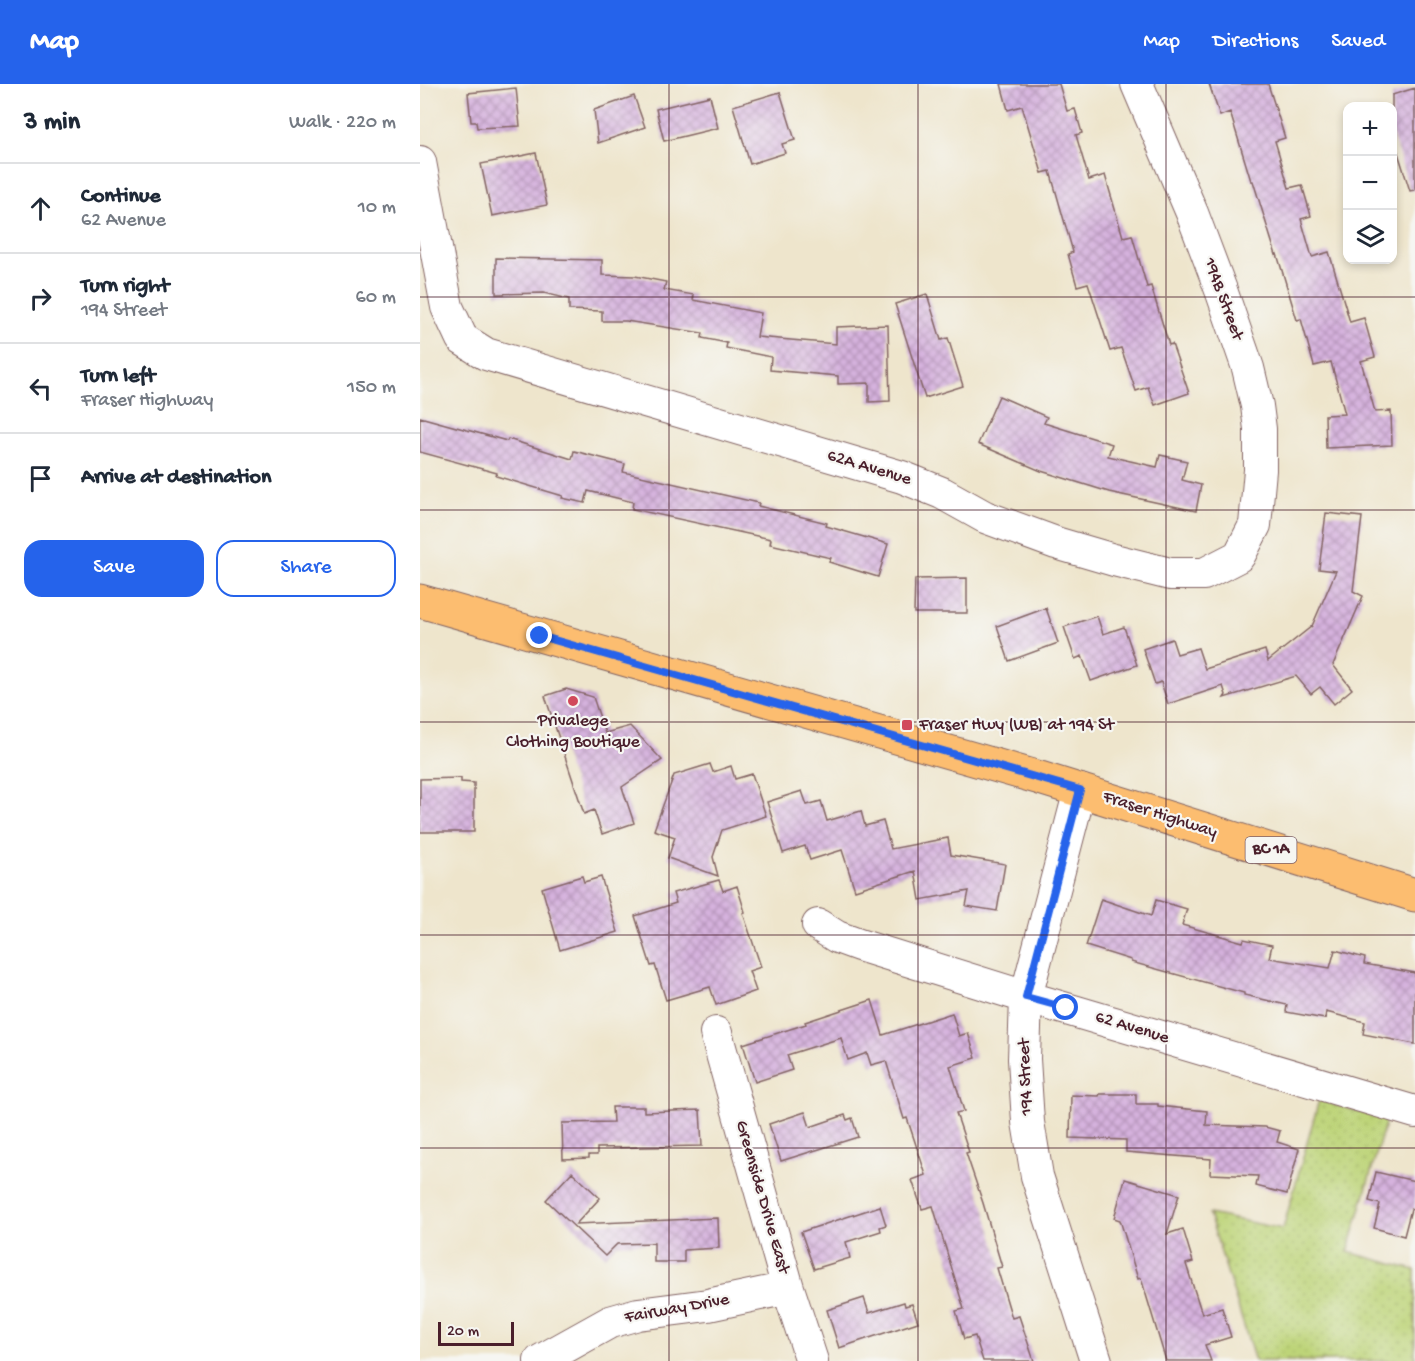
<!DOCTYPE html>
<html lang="en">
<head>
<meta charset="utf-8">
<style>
	body { margin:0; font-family:"Gochi Hand",sans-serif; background:#f6f6f7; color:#1f2937 }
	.controls { position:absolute; right:18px; top:18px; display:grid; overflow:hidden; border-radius:12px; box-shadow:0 3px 9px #0003 }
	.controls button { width:54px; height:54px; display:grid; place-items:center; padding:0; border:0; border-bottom:2px solid #e0e1e3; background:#fff; color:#1f2937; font:30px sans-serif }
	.scale { position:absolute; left:18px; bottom:15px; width:76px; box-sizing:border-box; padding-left:6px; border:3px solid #4a1f2b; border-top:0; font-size:16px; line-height:21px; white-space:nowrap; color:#4a1f2b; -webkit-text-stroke:4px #f6f6f2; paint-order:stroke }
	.stop { position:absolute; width:18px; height:18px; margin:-14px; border:4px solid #2563eb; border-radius:50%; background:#fff }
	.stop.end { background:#2563eb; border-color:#fff; box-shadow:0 2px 6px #0008 }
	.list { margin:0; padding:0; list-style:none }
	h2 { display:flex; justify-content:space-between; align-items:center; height:78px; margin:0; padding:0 24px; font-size:26px }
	h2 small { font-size:20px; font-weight:400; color:#747a83 }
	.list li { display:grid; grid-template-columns:39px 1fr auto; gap:18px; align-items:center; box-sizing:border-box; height:90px; padding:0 24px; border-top:2px solid #e0e1e3 }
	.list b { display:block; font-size:22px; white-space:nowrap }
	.list p { margin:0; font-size:20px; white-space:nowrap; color:#747a83 }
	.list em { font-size:20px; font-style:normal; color:#747a83 }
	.actions { display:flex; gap:12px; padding:18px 24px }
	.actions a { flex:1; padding:14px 0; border:2px solid #2563eb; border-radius:18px; text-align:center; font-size:21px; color:#2563eb }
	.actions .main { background:#2563eb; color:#fff }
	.icon { flex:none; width:33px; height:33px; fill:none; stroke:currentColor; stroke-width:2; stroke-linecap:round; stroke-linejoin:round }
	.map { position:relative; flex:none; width:995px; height:1277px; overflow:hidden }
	header { display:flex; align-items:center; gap:36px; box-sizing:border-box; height:84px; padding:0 30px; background:#2563eb; color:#fff }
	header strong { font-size:28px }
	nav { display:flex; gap:33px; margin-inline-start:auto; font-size:21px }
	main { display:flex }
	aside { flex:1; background:#fff }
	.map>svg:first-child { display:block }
	.park { fill:url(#park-dots); stroke:#847a52; stroke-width:1.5 }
	.building { fill:url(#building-cross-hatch) }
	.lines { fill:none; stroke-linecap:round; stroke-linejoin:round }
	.minor-casing { stroke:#836463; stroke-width:34 }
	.major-casing { stroke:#836463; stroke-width:35 }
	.minor { stroke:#fff; stroke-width:32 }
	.major { stroke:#fcbd6f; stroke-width:33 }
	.route { stroke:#2563eb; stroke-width:8 }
	.grid { fill:none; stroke:#4a1f2b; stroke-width:1.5; stroke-opacity:0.55 }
	.poi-dot { fill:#d1495b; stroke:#f6f6f2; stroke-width:2 }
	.labels { text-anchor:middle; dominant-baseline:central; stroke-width:4.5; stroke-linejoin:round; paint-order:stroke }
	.shield { fill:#f6f6f2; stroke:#7e6067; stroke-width:1.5 }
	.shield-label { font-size:16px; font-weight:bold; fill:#4a1f2b }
	.street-label { font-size:18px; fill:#4a1f2b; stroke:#f6f6f2 }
	.poi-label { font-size:18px; fill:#4a1f2b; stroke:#f6f6f2 }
</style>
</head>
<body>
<header>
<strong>Map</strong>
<nav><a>Map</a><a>Directions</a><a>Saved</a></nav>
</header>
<main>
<aside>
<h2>3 min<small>Walk · 220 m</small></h2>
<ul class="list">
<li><svg class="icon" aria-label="ahead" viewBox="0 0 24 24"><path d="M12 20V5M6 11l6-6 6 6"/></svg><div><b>Continue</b><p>62 Avenue</p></div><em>10 m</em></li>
<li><svg class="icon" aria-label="right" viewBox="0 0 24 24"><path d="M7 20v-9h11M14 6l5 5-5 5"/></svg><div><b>Turn right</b><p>194 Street</p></div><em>60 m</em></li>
<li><svg class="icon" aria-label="left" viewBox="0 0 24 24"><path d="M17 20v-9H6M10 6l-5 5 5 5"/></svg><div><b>Turn left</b><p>Fraser Highway</p></div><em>150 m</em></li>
<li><svg class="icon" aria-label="arrive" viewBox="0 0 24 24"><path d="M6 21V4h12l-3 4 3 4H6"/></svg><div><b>Arrive at destination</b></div></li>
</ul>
<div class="actions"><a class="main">Save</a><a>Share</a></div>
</aside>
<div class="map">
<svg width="995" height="1277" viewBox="0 0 995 1277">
	<defs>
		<pattern id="park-dots" width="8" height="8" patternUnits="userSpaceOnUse" patternTransform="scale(1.5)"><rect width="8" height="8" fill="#bdd478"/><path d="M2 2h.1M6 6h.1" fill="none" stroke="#a4b668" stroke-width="1.8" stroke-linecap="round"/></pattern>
		<pattern id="building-cross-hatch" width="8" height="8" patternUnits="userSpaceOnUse" patternTransform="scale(1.5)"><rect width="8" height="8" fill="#d6b2de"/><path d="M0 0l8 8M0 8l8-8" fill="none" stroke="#b090b4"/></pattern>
	</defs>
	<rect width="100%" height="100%" fill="#f6f6f2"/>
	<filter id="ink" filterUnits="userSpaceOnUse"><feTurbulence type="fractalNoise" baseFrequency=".0167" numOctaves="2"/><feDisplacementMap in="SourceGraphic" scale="12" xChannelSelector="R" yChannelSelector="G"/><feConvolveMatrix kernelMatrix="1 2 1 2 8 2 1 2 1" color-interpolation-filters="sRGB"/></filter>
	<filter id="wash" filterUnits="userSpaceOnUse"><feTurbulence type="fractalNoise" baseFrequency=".008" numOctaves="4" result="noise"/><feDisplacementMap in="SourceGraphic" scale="24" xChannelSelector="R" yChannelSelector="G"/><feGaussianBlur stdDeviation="1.35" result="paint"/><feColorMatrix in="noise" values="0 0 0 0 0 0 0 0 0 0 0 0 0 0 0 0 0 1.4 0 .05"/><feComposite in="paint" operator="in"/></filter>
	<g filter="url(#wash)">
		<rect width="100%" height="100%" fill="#eee5cc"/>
		<path class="park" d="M 899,1016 L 966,1036 L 928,1168 L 995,1186 L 995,1277 L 835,1277 L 789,1130 L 863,1145 Z"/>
		<g id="blocks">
			<path class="building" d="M 581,0 L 639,0 L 647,27 L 655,25 L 662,49 L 656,51 L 669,96 L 685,91 L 703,153 L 712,151 L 727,203 L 731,202 L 749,261 L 752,260 L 769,309 L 735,321 L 728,303 L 716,307 L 701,264 L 690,267 L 668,199 L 657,202 L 648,170 L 653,168 L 630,87 L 622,89 L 602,22 L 588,26 Z
				M 789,0 L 848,0 L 865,54 L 855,57 L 869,104 L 882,101 L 891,132 L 881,135 L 892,173 L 909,168 L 930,238 L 944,234 L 955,273 L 941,277 L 955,328 L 971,327 L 972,361 L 906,364 L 905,331 L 925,330 L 911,278 L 894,282 L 881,235 L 877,236 L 857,170 L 856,171 L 833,97 L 831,97 L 810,28 L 800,32 Z
				M 96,4 L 100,42 L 57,44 L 56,38 L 51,38 L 48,9 Z
				M 995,4 L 995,106 L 990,107 L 972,50 L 972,11 Z
				M 360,8 L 375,56 L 362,60 L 365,69 L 330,80 L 313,22 Z
				M 214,12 L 225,43 L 178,59 L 174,26 Z
				M 290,12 L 298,44 L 244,57 L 236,25 Z
				M 116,69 L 127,121 L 72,132 L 61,80 Z
				M 76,174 L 182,176 L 182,191 L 215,192 L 246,198 L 244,206 L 274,211 L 273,216 L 341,229 L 337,253 L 416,260 L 416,243 L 468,241 L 470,317 L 449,318 L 449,299 L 418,300 L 418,292 L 350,286 L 351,273 L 306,264 L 307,259 L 282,254 L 283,249 L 206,237 L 182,237 L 182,227 L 149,226 L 149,215 L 124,209 L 76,210 Z
				M 507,210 L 521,256 L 528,254 L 543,302 L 505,314 L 475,220 Z
				M 579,312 L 627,333 L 624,339 L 692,360 L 688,372 L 737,383 L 740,371 L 767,377 L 762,396 L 781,401 L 776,427 L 689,408 L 621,387 L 558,360 Z
				M 0,333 L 87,357 L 88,355 L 152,375 L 154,367 L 205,380 L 203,388 L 339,419 L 338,422 L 407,439 L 406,442 L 468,460 L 458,493 L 409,478 L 411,474 L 350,460 L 351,455 L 212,425 L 213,418 L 168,407 L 165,419 L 142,414 L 143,412 L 76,392 L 77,389 L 0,368 Z
				M 906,429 L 942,433 L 933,507 L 943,512 L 913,581 L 932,605 L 914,620 L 900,603 L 891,610 L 876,592 L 804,614 L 806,611 L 803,602 L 748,620 L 741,598 L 735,600 L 723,565 L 752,555 L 757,570 L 778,564 L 785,585 L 845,566 L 848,577 L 892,542 L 916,487 L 899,485 Z
				M 547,494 L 547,529 L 494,529 L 495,495 Z
				M 626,524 L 638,559 L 589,577 L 577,542 Z
				M 677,532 L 683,550 L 704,543 L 717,581 L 671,597 L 662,572 L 655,575 L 644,543 Z
				M 146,605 L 173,613 L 185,649 L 210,642 L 242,676 L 202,703 L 214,739 L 182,750 L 174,726 L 164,730 L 125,612 Z
				M 290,680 L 293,688 L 311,682 L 315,695 L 332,690 L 346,732 L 302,746 L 293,773 L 298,792 L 248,774 L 255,753 L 234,746 L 254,691 Z
				M 41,694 L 41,698 L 54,699 L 54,748 L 0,748 L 0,695 Z
				M 382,707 L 387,721 L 401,717 L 407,737 L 441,727 L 445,742 L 463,737 L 471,765 L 528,754 L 531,771 L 585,780 L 577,827 L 546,822 L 549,807 L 500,816 L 495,787 L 435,806 L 422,766 L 390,776 L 385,762 L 363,769 L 347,718 Z
				M 162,792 L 164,798 L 181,793 L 198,848 L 140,866 L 122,804 Z
				M 299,796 L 303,807 L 317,802 L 325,828 L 323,829 L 341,883 L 329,887 L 336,907 L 296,921 L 290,903 L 246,916 L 235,881 L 231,882 L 215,832 L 256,819 L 253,809 Z
				M 681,815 L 731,832 L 736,816 L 767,825 L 762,841 L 823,858 L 824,855 L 852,861 L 849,874 L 910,884 L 915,866 L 945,874 L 944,880 L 995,889 L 995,960 L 943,950 L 945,938 L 906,928 L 905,935 L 866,928 L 867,921 L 824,911 L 824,909 L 711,878 L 711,876 L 666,862 Z
				M 452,916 L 463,951 L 532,929 L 539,952 L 548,949 L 556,974 L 530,982 L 544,1027 L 536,1029 L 549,1068 L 546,1069 L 563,1119 L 582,1183 L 577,1184 L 592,1234 L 599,1232 L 614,1277 L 563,1277 L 555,1252 L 544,1255 L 536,1227 L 544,1225 L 513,1122 L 502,1125 L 492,1096 L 506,1091 L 487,1034 L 484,1035 L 466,977 L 451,981 L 447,969 L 428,976 L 421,954 L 367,971 L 372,986 L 335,998 L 323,960 L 386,940 L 385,938 Z
				M 680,1010 L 716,1010 L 716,1020 L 738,1020 L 738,1022 L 787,1027 L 786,1041 L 845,1043 L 860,1047 L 857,1058 L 879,1065 L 867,1110 L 836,1102 L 838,1092 L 790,1090 L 791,1075 L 706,1068 L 706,1056 L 650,1054 L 651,1011 L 679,1012 Z
				M 192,1023 L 224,1023 L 224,1028 L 280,1026 L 282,1062 L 177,1064 L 177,1071 L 169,1071 L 169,1074 L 143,1075 L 142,1039 L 193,1038 Z
				M 385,1028 L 390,1043 L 425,1031 L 427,1036 L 432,1034 L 438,1053 L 361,1077 L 349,1040 Z
				M 152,1088 L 180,1114 L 156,1140 L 298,1134 L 299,1164 L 264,1166 L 264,1178 L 234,1178 L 234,1159 L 197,1160 L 185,1172 L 126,1116 Z
				M 956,1088 L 995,1097 L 995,1126 L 991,1125 L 984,1152 L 954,1144 L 960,1120 L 949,1117 Z
				M 705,1095 L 759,1111 L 747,1150 L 763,1145 L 773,1178 L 766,1180 L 782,1230 L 802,1224 L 811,1253 L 785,1261 L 791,1277 L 746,1277 L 721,1194 L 718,1195 L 700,1136 L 694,1134 Z
				M 460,1122 L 466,1141 L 460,1143 L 461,1147 L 426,1158 L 430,1174 L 394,1185 L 381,1148 Z
				M 444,1214 L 449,1229 L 484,1218 L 485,1222 L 492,1220 L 498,1238 L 419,1264 L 407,1226 Z"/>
		</g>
	</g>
	<g filter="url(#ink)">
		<use href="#blocks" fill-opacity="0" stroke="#836463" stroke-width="1.5"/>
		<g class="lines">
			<defs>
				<path id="minor" d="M 0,78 L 27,223 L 42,255 L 66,270 L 482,393 L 522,409 L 565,433 L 636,459 L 694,476 L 750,490 L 784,490 L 819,472 L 835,441 L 840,386 L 840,345 L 837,322 L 828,284 L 801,206 L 772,129 L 717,0
					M 660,706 L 606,913 L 604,975 L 608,1038 L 617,1092 L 676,1277
					M 398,841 L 417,853 L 439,861 L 606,913 L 995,1028
					M 296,949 L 368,1204 L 392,1277
					M 120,1277 L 190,1238 L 218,1230 L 288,1221 L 368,1204"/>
				<path id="major" d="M 0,517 L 620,694 L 995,811"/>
			</defs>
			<use href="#minor" class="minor-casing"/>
			<use href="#major" class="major-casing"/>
			<use href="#minor" class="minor"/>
			<use href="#major" class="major"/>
		</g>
	</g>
	<g class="lines" filter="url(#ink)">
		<path class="route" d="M 120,552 L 660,706 L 606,913 L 646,924"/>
	</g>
	<path class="grid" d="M 249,0 L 249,1277M 498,0 L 498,1277M 746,0 L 746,1277M 0,213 L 995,213M 0,426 L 995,426M 0,638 L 995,638M 0,851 L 995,851M 0,1064 L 995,1064"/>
	<g class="poi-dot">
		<circle cx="153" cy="617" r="6"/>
		<rect x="481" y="635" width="12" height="12" rx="3"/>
	</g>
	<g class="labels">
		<rect class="shield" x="825.5" y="753" width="51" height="26" rx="4.5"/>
		<g class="shield-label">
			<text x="851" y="766">BC 1A</text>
		</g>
		<g class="street-label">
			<text transform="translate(803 215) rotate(70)">194B Street</text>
			<text transform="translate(449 384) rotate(17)">62A Avenue</text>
			<text transform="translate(740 731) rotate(18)">Fraser Highway</text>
			<text transform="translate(712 944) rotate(17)">62 Avenue</text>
			<text transform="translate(606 993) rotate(-92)">194 Street</text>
			<text transform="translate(342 1113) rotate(74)">Greenside Drive East</text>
			<text transform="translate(257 1225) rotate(-10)">Fairway Drive</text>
		</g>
		<g class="poi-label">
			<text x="153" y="637">Privalege<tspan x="153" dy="21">Clothing Boutique</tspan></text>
			<text x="499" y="641" text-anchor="start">Fraser Hwy (WB) at 194 St</text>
		</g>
	</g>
</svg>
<div class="controls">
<button>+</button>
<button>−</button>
<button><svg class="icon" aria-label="layers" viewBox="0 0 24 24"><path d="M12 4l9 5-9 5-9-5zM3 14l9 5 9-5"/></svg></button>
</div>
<div class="scale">20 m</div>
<div class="stop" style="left:646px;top:924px"></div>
<div class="stop end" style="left:120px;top:552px"></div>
</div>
</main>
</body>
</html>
